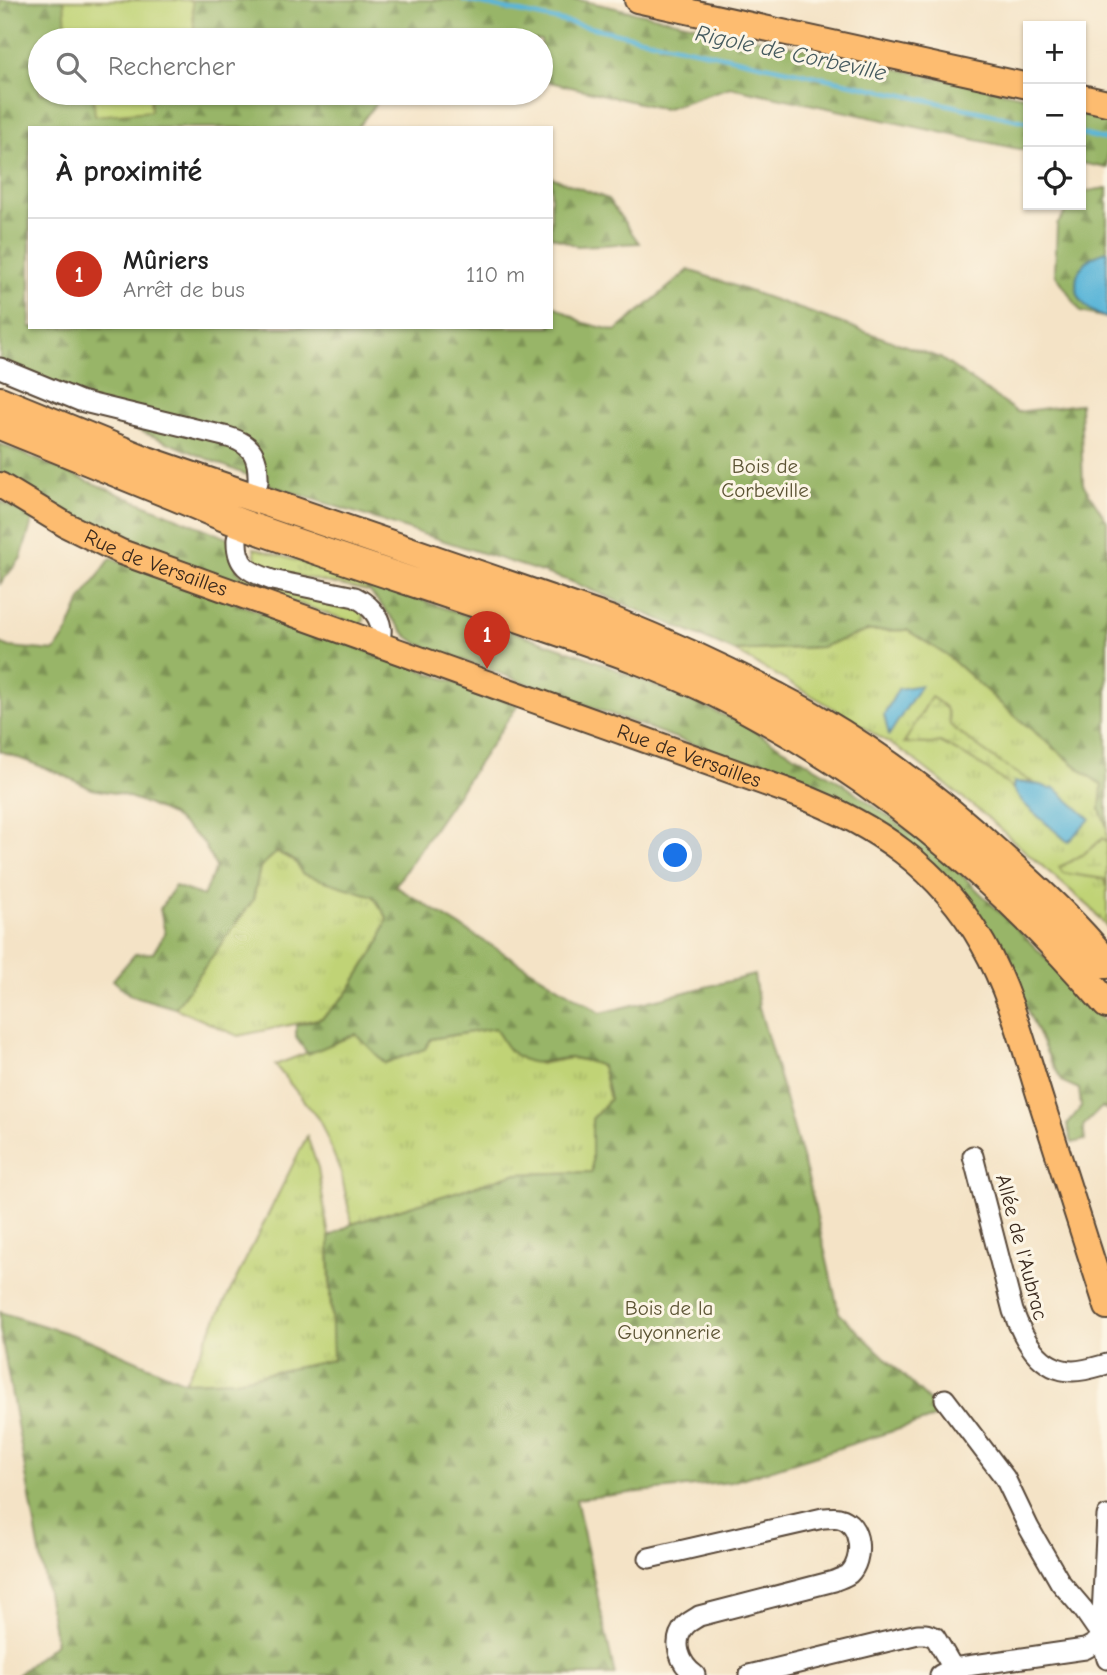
<!DOCTYPE html>
<html lang="fr">
<head>
<meta charset="utf-8">
<style>
	body { margin:0; font-family:"Comic Neue",sans-serif; background:#f2f2f2; color:#222 }
	.controls { position:absolute; right:21px; top:21px; display:grid; overflow:hidden; border-radius:0px; box-shadow:0 2px 5px #0004 }
	.controls button { width:63px; height:63px; display:grid; place-items:center; padding:0; border:0; border-bottom:2px solid #e0e0e0; background:#fff; color:#222; font:35px sans-serif }
	.you { position:absolute; left:676px; top:856px; width:24px; height:24px; margin:-18px; border:5px solid #fff; border-radius:50%; background:#1a73e8; box-shadow:0 0 0 10px #1a73e833 }
	.badge { display:grid; place-items:center; width:46px; height:46px; border-radius:50%; background:#c8321e; color:#fff; font-size:23px; font-weight:700 }
	.pin { position:absolute; translate:-50% -58px; filter:drop-shadow(0 2px 4px #0008) }
	.pin::after { content:''; position:absolute; top:37px; width:24px; height:21px; background:inherit; clip-path:polygon(0 0,100% 0,50% 100%) }
	.list { margin:0; padding:0; list-style:none }
	h2 { display:flex; justify-content:space-between; align-items:center; height:91px; margin:0; padding:0 28px; font-size:30px }
	h2 small { font-size:23px; font-weight:400; color:#767676 }
	.list li { display:grid; grid-template-columns:46px 1fr auto; gap:21px; align-items:center; box-sizing:border-box; height:112px; padding:0 28px; border-top:2px solid #e0e0e0 }
	.list b { display:block; font-size:26px; white-space:nowrap }
	.list p { margin:0; font-size:23px; white-space:nowrap; color:#767676 }
	.list em { font-size:23px; font-style:normal; color:#767676 }
	.icon { flex:none; width:38px; height:38px; fill:none; stroke:currentColor; stroke-width:2; stroke-linecap:round; stroke-linejoin:round }
	.map { position:relative; flex:none; width:1107px; height:1675px; overflow:hidden }
	.search { position:absolute; background:#fff; box-shadow:0 2px 5px #0004; left:28px; top:28px; width:525px; height:77px; display:flex; align-items:center; gap:18px; box-sizing:border-box; padding:0 24px; border-radius:38px; color:#767676; font-size:26px }
	.panel { position:absolute; background:#fff; box-shadow:0 2px 5px #0004; left:28px; top:126px; width:525px; height:203px; border-radius:0px }
	.map>svg:first-child { display:block }
	.grass { fill:url(#grass-tufts); stroke:#7e7e4a; stroke-width:2 }
	.forest { fill:url(#forest-firs); stroke:#6a7042; stroke-width:2 }
	.wetland { fill:url(#wetland-marsh); stroke:#7e7e4a; stroke-width:2 }
	.pitch { fill:#c0d376; stroke:#7e7e4a; stroke-width:2 }
	.water { fill:#5ab5d8; stroke:#4a707b; stroke-width:2 }
	.lines { fill:none; stroke-linecap:round; stroke-linejoin:round }
	.stream { stroke:#5ab5d8; stroke-width:4.5 }
	.minor-casing { stroke:#574637; stroke-width:23 }
	.major-casing { stroke:#574637; stroke-width:28 }
	.highway-casing { stroke:#574637; stroke-width:32 }
	.minor { stroke:#fff; stroke-width:19 }
	.major { stroke:#fdbc70; stroke-width:24 }
	.highway { stroke:#fdbc70; stroke-width:28 }
	.labels { text-anchor:middle; dominant-baseline:central; stroke-width:6; stroke-linejoin:round; paint-order:stroke }
	.park-label { font-size:21px; fill:#5c5434; stroke:#fcf5e5 }
	.street-label { font-size:21px; fill:#3b2a1e; stroke:#fcf5e5 }
	.water-label { font-size:23px; font-style:italic; fill:#465b5f; stroke:#fcf5e5 }
</style>
</head>
<body>
<div class="map">
<svg width="1107" height="1675" viewBox="0 0 1107 1675">
	<defs>
		<pattern id="grass-tufts" width="24" height="20" patternUnits="userSpaceOnUse" patternTransform="scale(1.75)"><rect width="24" height="20" fill="#c0d376"/><path d="M3 7l-1-3M5 7V3M7 7l1-3M15 17l-1-3M17 17v-4M19 17l1-3" fill="none" stroke="#a6b566"/></pattern>
		<pattern id="forest-firs" width="22" height="20" patternUnits="userSpaceOnUse" patternTransform="scale(1.75)"><rect width="22" height="20" fill="#98b567"/><path d="M5 1l3.5 6h-7zM16 11l3.5 6h-7z" fill="#7d9354"/></pattern>
		<pattern id="wetland-marsh" width="20" height="14" patternUnits="userSpaceOnUse" patternTransform="scale(1.75)"><rect width="20" height="14" fill="#c0d376"/><path d="M1 5h8M5 5V1M11 12h8M15 12V8" fill="none" stroke="#a6b566"/></pattern>
	</defs>
	<rect width="100%" height="100%" fill="#fcf5e5"/>
	<filter id="ink" filterUnits="userSpaceOnUse"><feTurbulence type="fractalNoise" baseFrequency=".0143" numOctaves="2"/><feDisplacementMap in="SourceGraphic" scale="14" xChannelSelector="R" yChannelSelector="G"/><feConvolveMatrix kernelMatrix="1 2 1 2 8 2 1 2 1" color-interpolation-filters="sRGB"/></filter>
	<filter id="wash" filterUnits="userSpaceOnUse"><feTurbulence type="fractalNoise" baseFrequency=".00686" numOctaves="4" result="noise"/><feDisplacementMap in="SourceGraphic" scale="28" xChannelSelector="R" yChannelSelector="G"/><feGaussianBlur stdDeviation="1.57" result="paint"/><feColorMatrix in="noise" values="0 0 0 0 0 0 0 0 0 0 0 0 0 0 0 0 0 1.4 0 .05"/><feComposite in="paint" operator="in"/></filter>
	<g filter="url(#wash)">
		<rect width="100%" height="100%" fill="#f4e3c6"/>
		<path class="grass" d="M 254,548 L 375,584 L 367,587 L 371,592 L 257,567 Z
			M 239,573 L 353,604 L 363,612 L 364,621 L 358,624 L 248,587 Z
			M 907,630 L 949,657 L 1009,711 L 1086,774 L 1103,785 L 1100,809 L 1107,826 L 1107,928 L 1091,908 L 1028,854 L 987,817 L 908,755 L 823,702 L 734,651 L 821,647 L 867,631 Z
			M 277,852 L 343,886 L 373,896 L 387,917 L 380,941 L 346,995 L 322,1018 L 238,1036 L 175,1008 L 253,900 L 260,867 Z
			M 495,1028 L 510,1051 L 540,1064 L 570,1058 L 587,1061 L 602,1066 L 610,1099 L 593,1119 L 593,1172 L 514,1174 L 352,1224 L 341,1173 L 320,1121 L 275,1065 L 356,1034 L 430,1039 Z
			M 307,1136 L 318,1168 L 329,1237 L 330,1296 L 334,1360 L 236,1380 L 185,1382 Z"/>
		<path class="forest" d="M 0,0 L 579,0 L 1028,97 L 1028,151 L 730,87 L 664,109 L 541,80 L 541,40 L 40,40 L 40,93 L 384,93 L 357,128 L 30,128 L 30,327 L 551,327 L 551,304 L 584,323 L 616,331 L 689,270 L 940,358 L 1017,412 L 1080,404 L 1083,484 L 1107,521 L 1107,827 L 1100,809 L 1102,785 L 1086,774 L 1009,711 L 949,657 L 907,630 L 867,631 L 821,647 L 734,651 L 570,581 L 278,488 L 0,373 Z
			M 1081,109 L 1107,114 L 1107,168 L 1081,163 Z
			M 551,177 L 608,199 L 639,243 L 577,246 L 551,236 Z
			M 1106,188 L 1107,188 L 1107,318 L 1081,312 L 1055,273 L 1057,225 L 1070,205 L 1081,205 L 1081,192 Z
			M 0,444 L 121,495 L 230,539 L 239,573 L 248,587 L 175,562 L 119,537 L 61,510 L 0,472 Z
			M 0,501 L 33,518 L 21,558 L 0,584 Z
			M 111,558 L 518,705 L 395,886 L 601,1013 L 754,975 L 759,1007 L 809,1182 L 839,1313 L 944,1415 L 731,1482 L 576,1499 L 615,1675 L 17,1675 L 56,1643 L 0,1329 L 0,1312 L 89,1340 L 185,1382 L 236,1380 L 333,1360 L 329,1237 L 352,1224 L 514,1174 L 592,1172 L 592,1119 L 610,1099 L 602,1066 C 591,1062 580,1058 569,1058 C 546,1059 533,1071 511,1051 C 504,1046 500,1035 495,1028 L 431,1039 L 425,1049 L 385,1063 L 356,1034 L 308,1054 L 296,1038 L 296,1025 L 322,1018 L 346,995 L 380,941 L 387,917 L 373,896 L 302,874 L 295,861 L 277,852 L 260,867 L 253,900 L 175,1008 L 130,995 L 113,980 L 135,954 L 153,953 L 165,933 L 160,909 L 175,886 L 203,896 L 216,867 L 203,842 L 171,815 L 140,801 L 120,794 L 92,789 L 61,774 L 0,751 L 0,643 L 10,647 L 55,651 L 68,631 L 81,600 Z
			M 375,584 L 589,658 L 735,720 L 842,783 L 906,829 L 955,868 L 1039,951 L 1094,1009 L 1107,1026 L 1107,1110 L 1102,1107 L 1083,1126 L 1085,1140 L 1072,1143 L 1067,1125 L 1081,1107 L 1079,1089 L 1063,1082 L 1051,1062 L 995,940 L 941,871 L 842,799 L 419,644 L 407,636 L 366,587 Z"/>
		<path class="wetland" d="M 931,697 C 945,706 949,708 950,725 C 977,747 1003,766 1034,783 L 1014,782 L 1013,789 C 991,770 966,755 940,742 L 931,744 L 904,743 Z
			M 1103,838 L 1107,842 L 1107,886 L 1104,879 L 1063,873 L 1059,867 C 1076,860 1089,851 1103,838 Z"/>
		<path class="pitch" d="M 64,0 L 192,0 L 195,40 L 67,40 Z
			M 93,93 L 150,93 L 151,111 L 95,116 Z"/>
		<path class="water" d="M 1107,251 L 1107,318 L 1106,318 C 1066,305 1066,261 1107,251 Z
			M 921,685 L 889,735 L 884,715 L 898,689 Z
			M 1014,782 C 1026,784 1039,782 1050,789 L 1055,788 L 1090,819 L 1068,842 L 1025,805 L 1013,789 Z"/>
		<g class="lines">
			<path class="stream" d="M 464,0 L 1028,122
				M 1081,134 L 1107,140"/>
		</g>
	</g>
	<g filter="url(#ink)">
		<g class="lines">
			<defs>
				<path id="minor" d="M 0,368 L 80,401 L 228,437 C 253,444 259,457 258,482
					M 237,539 C 236,566 249,572 272,580 L 355,597 C 367,603 379,614 381,628 C 382,633 380,640 379,646
					M 973,1156 L 1013,1311 C 1023,1338 1039,1371 1073,1371 C 1084,1371 1096,1367 1107,1364
					M 945,1399 L 1005,1478 L 1029,1528 L 1060,1582 L 1083,1609 L 1101,1635
					M 1107,1516 L 1101,1635 L 1107,1659
					M 649,1558 L 823,1518 C 828,1518 835,1517 839,1518 C 862,1523 864,1560 849,1574 C 845,1577 838,1579 834,1581 L 699,1616 C 695,1619 688,1622 685,1626 C 671,1642 680,1664 695,1675
					M 749,1675 L 918,1634 L 926,1634 L 935,1637 L 953,1668
					M 940,1675 L 953,1668 L 1085,1649 L 1096,1643 L 1101,1635"/>
				<g id="major">
					<path d="M 637,0 L 1028,86"/>
					<path d="M 1081,97 L 1107,103"/>
					<path id="s1" d="M 0,485 L 66,525 L 121,552 L 796,794 C 875,824 940,868 983,944 C 1011,993 1025,1051 1042,1104 C 1064,1172 1085,1240 1107,1307"/>
				</g>
				<path id="highway" d="M 0,401 L 147,461 L 612,621 C 666,643 719,667 771,694 C 786,702 802,710 817,719 C 887,760 952,811 1011,866 C 1044,896 1080,929 1107,964
					M 0,425 C 55,447 110,470 165,492 C 193,503 220,516 248,526 C 340,559 433,588 526,620 C 590,642 655,663 716,693 C 867,767 998,876 1107,1004"/>
			</defs>
			<use href="#minor" class="minor-casing"/>
			<use href="#major" class="major-casing"/>
			<use href="#highway" class="highway-casing"/>
			<use href="#minor" class="minor"/>
			<use href="#major" class="major"/>
			<use href="#highway" class="highway"/>
		</g>
	</g>
	<g class="labels">
		<g class="park-label">
			<text x="765" y="466">Bois de<tspan x="765" dy="24">Corbeville</tspan></text>
			<text x="669" y="1308">Bois de la<tspan x="669" dy="24">Guyonnerie</tspan></text>
		</g>
		<g class="street-label">
			<text stroke="none"><textPath href="#s1" startOffset="175">Rue de Versailles</textPath></text>
			<text stroke="none"><textPath href="#s1" startOffset="742">Rue de Versailles</textPath></text>
			<text transform="translate(1022 1247) rotate(75)">Allée de l'Aubrac</text>
		</g>
		<g class="water-label">
			<text transform="translate(791 53) rotate(12)">Rigole de Corbeville</text>
		</g>
	</g>
</svg>
<div class="controls">
<button>+</button>
<button>−</button>
<button><svg class="icon" aria-label="locate" viewBox="0 0 24 24"><circle cx="12" cy="12" r="6"/><path d="M12 2v4M12 18v4M2 12h4M18 12h4"/></svg></button>
</div>
<div class="you"></div>
<div class="pin badge" style="left:487px;top:669px">1</div>
<div class="search"><svg class="icon" aria-label="search" viewBox="0 0 24 24"><circle cx="10" cy="10" r="6"/><path d="M15 15l6 6"/></svg>Rechercher</div>
<section class="panel">
<h2>À proximité<small></small></h2>
<ul class="list">
<li><span class="badge">1</span><div><b>Mûriers</b><p>Arrêt de bus</p></div><em>110 m</em></li>
</ul>
</section>
</div>
</body>
</html>
